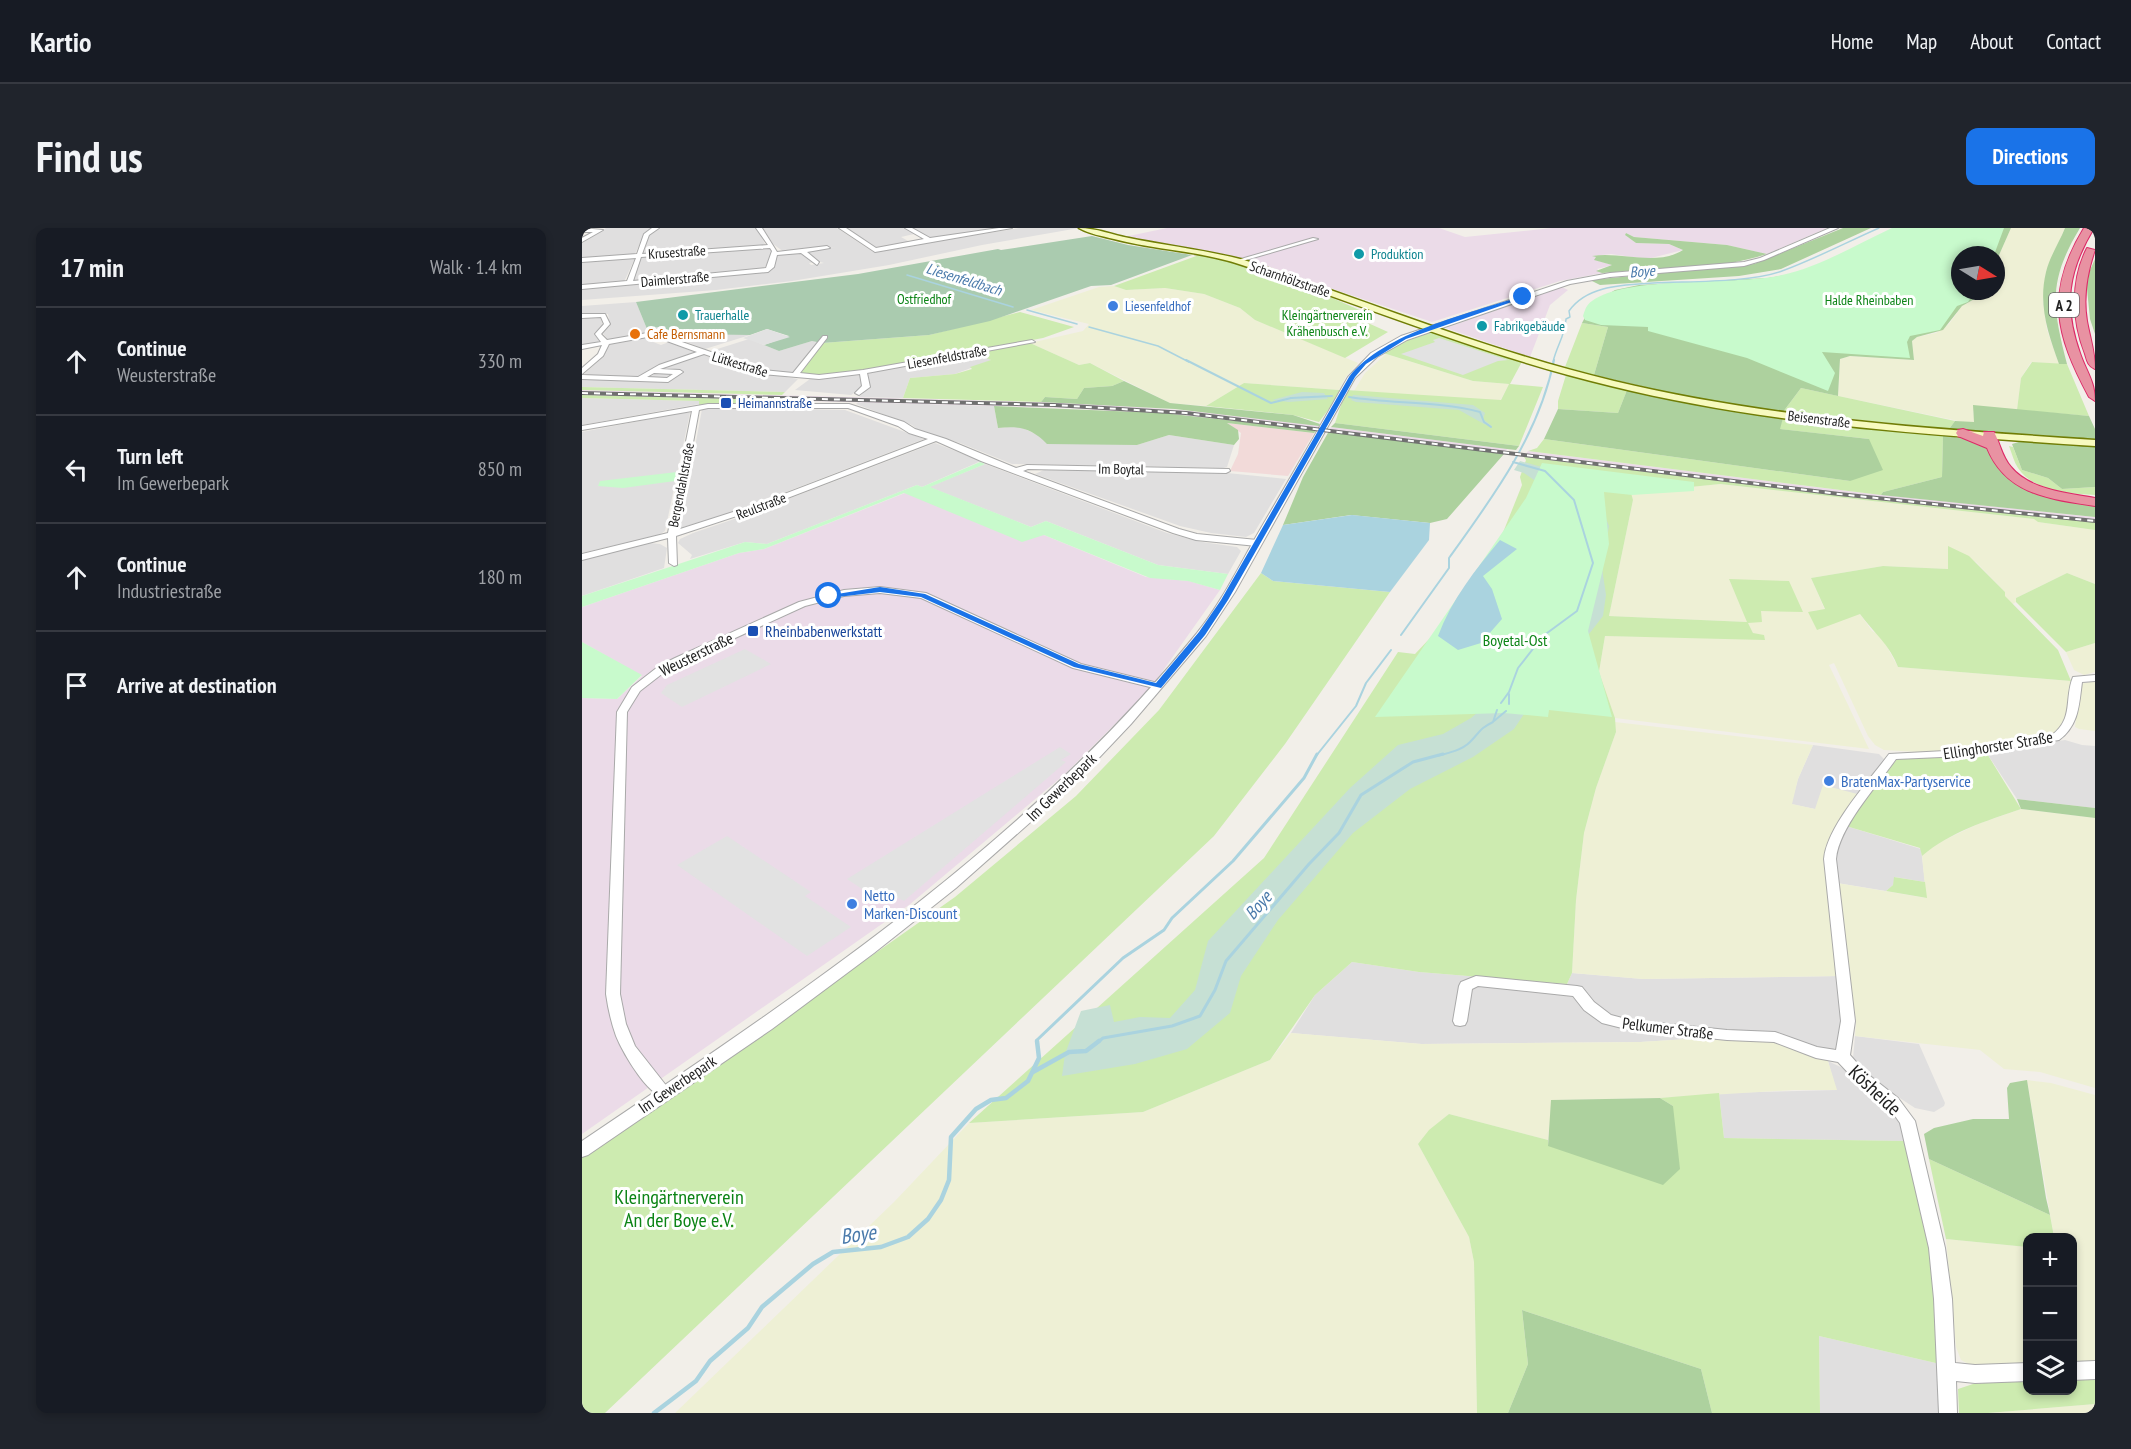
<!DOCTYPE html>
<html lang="en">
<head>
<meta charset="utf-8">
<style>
	body { margin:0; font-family:"PT Sans Narrow",sans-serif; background:#20242c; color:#f1f3f6 }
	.controls { position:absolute; right:18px; bottom:18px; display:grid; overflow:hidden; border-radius:12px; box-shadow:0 3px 9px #0003 }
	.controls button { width:54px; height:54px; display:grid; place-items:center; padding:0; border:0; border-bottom:2px solid #363941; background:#171b24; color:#f1f3f6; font:30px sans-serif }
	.compass { position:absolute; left:1369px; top:18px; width:54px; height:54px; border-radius:50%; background:#171b24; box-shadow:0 3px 9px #0003; rotate:101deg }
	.stop { position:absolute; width:18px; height:18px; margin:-14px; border:4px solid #1a73e8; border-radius:50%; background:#fff }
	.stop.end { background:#1a73e8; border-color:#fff; box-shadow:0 2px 6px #0008 }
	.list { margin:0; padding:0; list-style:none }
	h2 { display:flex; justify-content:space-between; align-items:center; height:78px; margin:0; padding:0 24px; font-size:26px }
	h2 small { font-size:20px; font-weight:400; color:#9ea1a6 }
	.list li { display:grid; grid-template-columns:39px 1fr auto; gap:18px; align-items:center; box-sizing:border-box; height:108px; padding:0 24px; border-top:2px solid #363941 }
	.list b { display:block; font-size:22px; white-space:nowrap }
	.list p { margin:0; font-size:20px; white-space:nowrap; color:#9ea1a6 }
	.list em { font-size:20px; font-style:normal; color:#9ea1a6 }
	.icon { flex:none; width:33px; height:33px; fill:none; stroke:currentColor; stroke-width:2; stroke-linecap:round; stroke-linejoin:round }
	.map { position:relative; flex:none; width:1513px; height:1185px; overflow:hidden; border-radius:12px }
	header { display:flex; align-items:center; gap:36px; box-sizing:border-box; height:84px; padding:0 30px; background:#171b24; border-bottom:2px solid #363941 }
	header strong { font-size:28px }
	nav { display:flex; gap:33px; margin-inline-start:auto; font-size:21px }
	.intro { display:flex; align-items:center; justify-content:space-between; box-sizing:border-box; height:144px; padding:0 36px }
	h1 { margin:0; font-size:42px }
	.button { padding:15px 27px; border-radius:12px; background:#1a73e8; color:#fff; font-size:21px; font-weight:700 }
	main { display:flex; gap:36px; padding:0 36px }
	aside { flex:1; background:#171b24; border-radius:12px; box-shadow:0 3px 9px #0003 }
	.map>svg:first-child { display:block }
	.residential { fill:#e0dfdf }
	.commercial { fill:#f2dad9 }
	.industrial { fill:#ebdbe8 }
	.farmland { fill:#eef0d5; fill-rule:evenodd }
	.grass { fill:#cdebb0 }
	.forest { fill:#add19e }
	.wetland { fill:#c6e0d4 }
	.cemetery { fill:#aacbaf }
	.park { fill:#c8facc }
	.parking { fill:#e2e2e2 }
	.water { fill:#aad3df }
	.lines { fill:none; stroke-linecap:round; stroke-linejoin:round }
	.stream-far3 { stroke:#aad3df; stroke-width:1.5 }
	.stream-far2 { stroke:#aad3df; stroke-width:2 }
	.stream-far1 { stroke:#aad3df; stroke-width:3 }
	.stream { stroke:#aad3df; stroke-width:4.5 }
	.minor-casing { stroke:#a9a9a9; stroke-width:2 }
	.tertiary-casing { stroke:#a9a9a9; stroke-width:2 }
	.secondary-casing { stroke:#707d05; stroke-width:3 }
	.motorway-casing { stroke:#dc2a67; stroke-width:2 }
	.minor { fill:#fff; fill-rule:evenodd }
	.tertiary { fill:#fff; fill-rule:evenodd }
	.secondary { fill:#f7fabf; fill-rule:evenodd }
	.motorway { fill:#e892a2; fill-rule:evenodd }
	.rail-casing { stroke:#707070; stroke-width:4 }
	.rail { stroke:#fff; stroke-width:2; stroke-dasharray:6; stroke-linecap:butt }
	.route { fill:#1a73e8 }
	.culture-dot { fill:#0f9aa8; stroke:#fff; stroke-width:2 }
	.shop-dot { fill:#3f7fe0; stroke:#fff; stroke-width:2 }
	.food-dot { fill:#e8710a; stroke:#fff; stroke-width:2 }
	.transit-dot { fill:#1a4fb4; stroke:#fff; stroke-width:2 }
	.labels { text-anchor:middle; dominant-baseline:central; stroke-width:6; stroke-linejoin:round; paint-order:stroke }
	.far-street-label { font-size:14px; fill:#222; stroke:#fff }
	.far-culture-label { font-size:14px; fill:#0d838f; stroke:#fff; text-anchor:start }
	.far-park-label { font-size:14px; fill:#0c8416; stroke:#fff }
	.far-shop-label { font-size:14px; fill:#366cbe; stroke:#fff; text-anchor:start }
	.far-food-label { font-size:14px; fill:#c56008; stroke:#fff; text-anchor:start }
	.far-transit-label { font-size:14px; fill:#164399; stroke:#fff; text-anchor:start }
	.far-water-label { font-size:15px; font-style:italic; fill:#4a7aab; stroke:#fff }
	.shield { fill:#fff; stroke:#646464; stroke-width:1.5 }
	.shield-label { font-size:15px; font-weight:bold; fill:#222 }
	.transit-label { font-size:16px; fill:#164399; stroke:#fff; text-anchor:start }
	.park-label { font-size:16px; fill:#0c8416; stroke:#fff }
	.street-label { font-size:16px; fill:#222; stroke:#fff }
	.shop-label { font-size:16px; fill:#366cbe; stroke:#fff; text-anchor:start }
	.water-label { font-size:18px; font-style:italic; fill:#4a7aab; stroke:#fff }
	.near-street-label { font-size:20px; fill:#222; stroke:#fff }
	.near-park-label { font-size:20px; fill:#0c8416; stroke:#fff }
	.near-water-label { font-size:21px; font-style:italic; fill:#4a7aab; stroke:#fff }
</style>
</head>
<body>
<header>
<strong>Kartio</strong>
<nav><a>Home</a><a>Map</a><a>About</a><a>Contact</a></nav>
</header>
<div class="intro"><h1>Find us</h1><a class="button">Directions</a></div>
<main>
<aside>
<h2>17 min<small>Walk · 1.4 km</small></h2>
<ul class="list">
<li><svg class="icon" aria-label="ahead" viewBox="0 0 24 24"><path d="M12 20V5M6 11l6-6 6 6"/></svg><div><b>Continue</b><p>Weusterstraße</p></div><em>330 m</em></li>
<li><svg class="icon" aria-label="left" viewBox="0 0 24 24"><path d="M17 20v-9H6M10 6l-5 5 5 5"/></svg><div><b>Turn left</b><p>Im Gewerbepark</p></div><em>850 m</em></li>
<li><svg class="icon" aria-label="ahead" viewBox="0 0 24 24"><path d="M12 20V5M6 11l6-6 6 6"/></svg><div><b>Continue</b><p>Industriestraße</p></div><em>180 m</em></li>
<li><svg class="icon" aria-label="arrive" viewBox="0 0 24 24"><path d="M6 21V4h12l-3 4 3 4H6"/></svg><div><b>Arrive at destination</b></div></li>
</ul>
</aside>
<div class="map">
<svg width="1513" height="1185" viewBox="0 0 1513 1185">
	<rect width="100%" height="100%" fill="#f2efe9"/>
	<path class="residential" d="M 24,0 L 71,0 L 62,7 L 53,26 L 0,31 L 0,15 Z
		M 76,0 L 175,0 L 184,18 L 60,26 L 65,9 Z
		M 181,0 L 255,0 L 291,24 L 437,0 L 497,0 L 400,17 L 307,37 L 210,53 L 134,62 L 0,72 L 0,60 L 189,43 L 195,27 L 220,25 L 232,34 L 227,35 L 229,37 L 242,35 L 235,33 L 224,23 L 254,19 L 202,24 L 191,16 Z
		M 264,0 L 323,0 L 332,6 L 319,9 L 328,14 L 295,20 Z
		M 329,0 L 417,0 L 349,11 Z
		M 186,19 L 189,22 L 189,30 L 181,42 L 50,53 L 58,28 Z
		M 54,28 L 42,54 L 0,58 L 0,32 Z
		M 54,74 L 65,101 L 83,98 L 84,102 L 26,112 L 20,104 L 28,98 L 26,86 L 0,86 L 0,78 Z
		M 18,88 L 21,98 L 12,105 L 18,114 L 0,117 L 0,89 Z
		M 106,106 L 168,106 L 168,107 L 123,121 L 94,110 Z
		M 61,110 L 79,117 L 87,114 L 115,125 L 79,137 L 56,149 L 1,147 L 21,129 L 28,116 Z
		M 167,111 L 197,123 L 230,113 L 237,114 L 210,146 L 177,141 L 129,123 Z
		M 392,125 L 410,132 L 373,146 L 328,150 L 321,170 L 277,169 L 286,159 L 285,145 Z
		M 119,126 L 162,142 L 216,151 L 203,164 L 0,159 L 0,150 L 59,152 L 82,138 Z
		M 279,147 L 280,160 L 269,167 L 213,162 L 228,151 Z
		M 0,170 L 117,173 L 117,176 L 0,197 Z
		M 276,174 L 412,178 L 416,200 L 436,198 L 456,207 L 555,217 L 587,207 L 652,217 L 645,239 L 641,240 L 430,236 L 378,215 L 336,202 L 330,197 L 274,176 Z
		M 148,180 L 263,182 L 342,211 L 157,282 L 98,300 L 120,181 Z
		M 104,184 L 108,185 L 83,303 L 77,307 L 0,325 L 0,204 Z
		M 353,215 L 399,233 L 340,259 L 335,257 L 185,316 L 163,314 L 108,331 L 110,327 L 96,315 L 98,311 L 111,305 L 167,286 Z
		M 403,236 L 585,305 L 620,314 L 655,319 L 659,323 L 646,346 L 576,337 L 464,293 L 449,299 L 347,259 Z
		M 462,242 L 645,245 L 704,251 L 672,305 L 664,309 L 629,305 L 598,298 L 453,246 Z
		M 68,315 L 78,316 L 85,320 L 82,340 L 0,368 L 0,331 Z
		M 1483,512 L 1500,517 L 1513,518 L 1513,580 L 1435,571 L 1404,524 Z
		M 1231,517 L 1297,526 L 1303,532 L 1279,567 L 1233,581 L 1209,576 L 1216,551 Z
		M 1264,598 L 1339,621 L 1343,654 L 1313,649 L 1311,657 L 1304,663 L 1255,655 L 1254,619 Z
		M 770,734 L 837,744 L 985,756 L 990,745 L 1061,751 L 1258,748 L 1263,791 L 1256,819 L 1247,823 L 1202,807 L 1197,814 L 1106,811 L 1058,814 L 839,816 L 709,805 L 733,767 Z
		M 1273,808 L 1337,816 L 1363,875 L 1362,878 L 1352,884 L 1333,880 L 1304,861 L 1276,838 L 1271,830 Z
		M 1246,833 L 1269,844 L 1315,885 L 1324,913 L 1142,910 L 1137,865 L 1254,862 Z
		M 1237,1108 L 1358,1136 L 1358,1185 L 1238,1185 Z"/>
	<path class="commercial" d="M 645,195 L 732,205 L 706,248 L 648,243 L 656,226 L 659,205 Z"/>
	<path class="industrial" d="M 585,0 L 857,0 L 883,9 L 970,0 L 1245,0 L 1185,26 L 1145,17 L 1052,9 L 1044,5 L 1043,7 L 1054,15 L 1087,16 L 1101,22 L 1065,31 L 1029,26 L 1011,28 L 1016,29 L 1013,32 L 1031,37 L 1015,41 L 1020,45 L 978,53 L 850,94 L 655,29 L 542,9 Z
		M 980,59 L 986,62 L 968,77 L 948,129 L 864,100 Z
		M 0,162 L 518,176 L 646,186 L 641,191 L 489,180 L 0,167 Z
		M 651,187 L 694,191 L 737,198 L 735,202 L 647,191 Z
		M 749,199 L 925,221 L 922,226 L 747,203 Z
		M 946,223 L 1274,264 L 1513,289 L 1513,294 L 1306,273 L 942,229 Z
		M 323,265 L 462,307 L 564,349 L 607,353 L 638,362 L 568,461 L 483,546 L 327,677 L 0,906 L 0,470 L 35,471 L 60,448 L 0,414 L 0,379 L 157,325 L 182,321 Z"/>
	<path class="farmland" d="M 1429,0 L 1483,0 L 1464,44 L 1461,74 L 1465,102 L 1477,136 L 1449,134 L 1439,150 L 1435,182 L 1391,183 L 1393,194 L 1386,195 L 1256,168 L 1258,131 L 1268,128 L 1332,132 L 1330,113 L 1335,109 L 1354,105 L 1367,96 L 1380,78 L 1396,69 L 1399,63 L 1414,63 L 1414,34 Z
		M 532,58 L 544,62 L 583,60 L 622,66 L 658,80 L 673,92 L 776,135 L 763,150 L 757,162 L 662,155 L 624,178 L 588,175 L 508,135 L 497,137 L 448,115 L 501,103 L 507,96 L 449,82 L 517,59 Z
		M 804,126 L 891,153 L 927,156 L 918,173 L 772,163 L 783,145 Z
		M 1137,256 L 1453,291 L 1456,294 L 1513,302 L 1513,356 L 1485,345 L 1434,370 L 1434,374 L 1429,377 L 1423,368 L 1423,364 L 1394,334 L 1366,319 L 1366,341 L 1301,338 L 1229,350 L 1243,382 L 1229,383 L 1278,386 L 1290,403 L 1299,408 L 1316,439 L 1489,453 L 1486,489 L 1483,497 L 1470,508 L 1393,521 L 1336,524 L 1302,522 L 1293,517 L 1286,508 L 1252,435 L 1247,437 L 1287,521 L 1033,490 L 1017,444 L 1023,408 L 1183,411 L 1171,405 L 1165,394 L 1027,388 L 1051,272 L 1048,265 ZM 1147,351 L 1179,383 L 1179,394 L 1166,394 Z
		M 1513,415 L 1513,444 L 1502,447 L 1492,442 L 1484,424 Z
		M 1513,453 L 1513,503 L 1497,501 L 1493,499 L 1498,456 Z
		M 1033,494 L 1231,517 L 1216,551 L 1210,576 L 1233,581 L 1241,557 L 1279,567 L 1244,617 L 1258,748 L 1061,751 L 990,745 L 994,672 L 1002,605 L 1014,560 L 1034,504 Z
		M 1439,581 L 1513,590 L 1513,860 L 1458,844 L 1422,841 L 1398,822 L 1273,808 L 1274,794 L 1255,655 L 1344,670 L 1340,628 L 1354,616 L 1396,596 Z
		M 709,805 L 840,816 L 1058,814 L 1106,811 L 1197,814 L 1246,833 L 1255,862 L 1212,862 L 1078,870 L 970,872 L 966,912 L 867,886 L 836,916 L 887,1009 L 892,1034 L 895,1185 L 93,1185 L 312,974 L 387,895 L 561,884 L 688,832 Z
		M 1445,852 L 1469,855 L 1513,867 L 1513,1136 L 1491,1137 L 1490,1010 L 1472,1009 Z
		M 1364,1011 L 1445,1019 L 1445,1138 L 1394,1140 L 1379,1132 L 1374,1119 Z
		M 1513,1176 L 1513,1185 L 1406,1185 Z"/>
	<path class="grass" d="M 617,27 C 670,37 733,61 782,84 L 786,95 L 806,104 L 763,130 L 673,92 L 658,80 L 622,66 L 583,60 L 544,62 L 532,58 Z
		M 438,84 L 492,99 L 461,110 L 279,143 L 251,147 L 216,147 L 240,115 L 347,107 Z
		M 1000,95 L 1026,99 L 1012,147 L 983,139 Z
		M 850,100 L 942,130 L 928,156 L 961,159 L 937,218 L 753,195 L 764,162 L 919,172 L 927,156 L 891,153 L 798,124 Z
		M 448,115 L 497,137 L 508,135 L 542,153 L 530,158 L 502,160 L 495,171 L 463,169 L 459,174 L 321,170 L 328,150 L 373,146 L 390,141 L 388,139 L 409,132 L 392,125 Z
		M 1450,134 L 1485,136 L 1507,188 L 1435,182 L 1439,150 Z
		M 984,147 L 1045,162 L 1036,185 L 976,181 L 976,173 Z
		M 662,155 L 757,162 L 762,161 L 737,194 L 711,187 L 624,178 Z
		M 0,159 L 203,164 L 200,167 L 0,162 Z
		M 1219,160 L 1373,193 L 1367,201 L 1201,184 Z
		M 0,167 L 191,172 L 196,172 C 185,178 136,174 117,177 L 117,173 L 0,170 Z
		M 1201,190 L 1361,207 L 1360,249 L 1301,264 L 1299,267 L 946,223 L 955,220 L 962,211 L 1268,253 L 1287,211 L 1197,201 Z
		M 1427,218 L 1431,219 L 1440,242 L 1466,250 L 1480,261 L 1513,259 L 1513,267 C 1488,266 1451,263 1436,240 C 1432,234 1430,226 1427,218 Z
		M 942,229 L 1306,273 L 1513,294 L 1513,302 L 1456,294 L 1452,291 L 1138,256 L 1049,265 L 1051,272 L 1027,388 L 1165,394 L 1147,351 L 1207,353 L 1221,384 L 1179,383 L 1180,394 L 1166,395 L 1171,405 L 1182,407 L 1183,412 L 1023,408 L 1017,444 L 1033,490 L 1034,504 L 1014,560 L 1002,605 L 994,672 L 990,745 L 985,756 L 837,744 L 770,734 L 733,767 L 688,832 L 561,884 L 387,895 L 682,630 L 816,424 L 833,426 L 851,407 L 918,312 L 940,257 L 938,249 L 944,232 Z
		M 1366,318 L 1387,328 L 1423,364 L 1423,368 L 1476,422 L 1489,453 L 1316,439 C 1308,417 1291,404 1278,386 L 1235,402 L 1226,384 L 1243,381 L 1229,350 L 1301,338 L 1366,341 Z
		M 679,345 L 691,353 L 808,364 L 703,516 L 632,608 L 23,1185 L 0,1185 L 0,929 L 88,870 L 373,669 L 494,568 L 577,482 Z
		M 1485,345 L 1513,356 L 1513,415 L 1484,424 L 1434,374 L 1434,370 Z
		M 1404,524 L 1439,581 C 1404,593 1368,604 1340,628 L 1338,620 L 1264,598 L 1315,531 Z
		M 1312,649 L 1343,654 L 1345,670 L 1304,663 L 1311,657 Z
		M 1137,865 L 1142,910 L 1324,913 L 1347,1013 L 1352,1054 L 1358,1136 L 1237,1108 L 1238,1185 L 1130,1185 L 1119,1141 L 940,1082 L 946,1136 L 926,1185 L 895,1185 L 892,1034 L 887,1009 L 836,916 L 847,902 L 867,886 L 966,912 L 966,917 L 1091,878 L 1078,870 Z
		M 1347,931 L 1468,987 L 1472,1009 L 1446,1010 L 1445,1019 L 1364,1011 Z
		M 1513,1149 L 1513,1176 L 1406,1185 L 1377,1185 L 1376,1161 L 1391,1156 L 1445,1151 L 1446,1162 L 1490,1162 L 1491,1150 Z"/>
	<path class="forest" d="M 1261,0 L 1289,0 L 1199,41 L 1157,48 L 1018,57 L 1008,52 L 1172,36 Z
		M 1336,0 L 1429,0 L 1414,34 L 1414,27 L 1378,27 L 1378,63 L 1399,63 L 1396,69 L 1380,78 L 1361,102 L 1335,109 L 1330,113 L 1332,132 L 1268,128 L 1258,131 L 1256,168 L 1219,160 L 1201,184 L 1115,171 L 1012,147 L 1026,99 L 1000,95 L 1010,76 L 1033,62 L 1057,57 L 1186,50 L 1264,37 Z
		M 1483,0 L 1498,0 C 1466,53 1470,78 1485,136 L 1477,136 C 1466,105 1456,77 1464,44 C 1468,28 1477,15 1483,0 Z
		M 1044,5 L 1052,9 L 1145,17 L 1185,26 C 1132,43 1075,40 1020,45 L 1014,43 L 1030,37 L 1012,32 L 1014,29 L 1010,28 C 1039,23 1074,39 1101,22 L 1087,16 L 1054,15 L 1043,7 Z
		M 1513,31 L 1513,106 L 1508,91 L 1504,51 Z
		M 542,153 L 588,175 L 711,187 L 738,196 L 737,198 L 593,181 L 459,174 L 463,169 L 495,171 L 502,160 L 530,158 Z
		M 1045,162 L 1201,190 L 1198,201 L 1287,211 L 1301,242 L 1268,253 L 962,211 L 976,181 L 1036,185 Z
		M 1391,177 L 1507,188 L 1513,201 L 1513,211 L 1367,201 L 1373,193 L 1392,194 Z
		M 412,178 L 581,185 L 735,202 L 732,205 L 645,195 L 656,202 L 657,211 L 652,217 L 587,207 L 555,217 L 465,216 C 449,200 438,198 416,200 Z
		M 753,195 L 937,218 L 934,222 L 925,221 L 749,199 Z
		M 747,203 L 922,226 L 865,291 L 848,295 L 769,287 L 701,297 L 721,249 Z
		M 1361,207 L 1390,212 L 1405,217 L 1417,241 L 1429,251 L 1513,277 L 1513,289 L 1299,267 L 1301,264 L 1360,249 Z
		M 1440,213 L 1513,219 L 1513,259 L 1480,261 L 1466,250 L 1440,242 L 1430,216 Z
		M 1435,571 L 1513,580 L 1513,590 L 1439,581 Z
		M 1445,852 L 1464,970 L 1468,987 L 1347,931 L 1342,906 L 1352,900 L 1391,891 L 1427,891 L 1425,860 L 1428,855 Z
		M 1078,870 L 1091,878 L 1098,941 L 1081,957 L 966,918 L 969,872 Z
		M 940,1082 L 1119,1141 L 1130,1185 L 926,1185 L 946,1136 Z"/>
	<path class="wetland" d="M 720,164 L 742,165 L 746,171 L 707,174 L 690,172 Z
		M 771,167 L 891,177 L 903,185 L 901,191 L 910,198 L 902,196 L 877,182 L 774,174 L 769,172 Z
		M 938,233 L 956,238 L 987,242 L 1015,269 L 1027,298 L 1020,340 L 1024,367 L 1021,388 L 969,455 L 948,477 L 932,501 L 891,529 L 828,561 L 771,605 L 696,692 L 659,748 L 648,785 L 605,821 L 553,836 L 480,848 L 483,826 L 499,783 L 528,777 L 532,794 L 558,789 L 588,790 L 613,762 L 626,713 L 768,560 L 816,517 L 861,506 L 889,490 L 910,472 L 982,273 L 942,245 L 932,242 Z"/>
	<path class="cemetery" d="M 510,8 L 546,17 L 610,27 L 529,57 L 509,58 L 408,93 L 347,107 L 240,115 L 230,113 L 197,123 L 182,117 L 207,108 L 185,101 L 168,107 L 106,106 L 93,110 L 81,103 L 84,102 L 83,98 L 65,101 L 54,74 L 276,46 L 416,21 L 419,22 Z"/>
	<path class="park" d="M 1310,0 L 1422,0 L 1412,27 L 1378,27 L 1378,63 L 1393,63 L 1386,74 L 1375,78 L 1358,102 L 1328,108 L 1325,114 L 1328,130 L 1240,124 L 1253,145 L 1246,163 L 1165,130 L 1066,103 L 1066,99 L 1019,97 L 1003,92 L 1001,88 C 1003,82 1004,77 1010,73 C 1045,47 1152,58 1200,47 C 1238,39 1275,16 1310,0 Z
		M 398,234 L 403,236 L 348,259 L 449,299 L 464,293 L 576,337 L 646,346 L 638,362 L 606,353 L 568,350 L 462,307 L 440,314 L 322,265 L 182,321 L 157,325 L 0,379 L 0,368 L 163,314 L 185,316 L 335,257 L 340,259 Z
		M 960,235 L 1112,254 L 1112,263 L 1050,267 L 1022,264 L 1027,316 L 1006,403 L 1030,489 L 967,482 L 966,489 L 922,485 L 793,489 L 944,270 Z
		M 95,244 L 93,253 L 41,260 L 16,258 L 18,253 Z
		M 0,414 L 60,447 L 35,471 L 0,470 Z"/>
	<path class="parking" d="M 185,101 L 208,109 L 182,117 L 161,110 Z
		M 857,110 L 926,132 L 916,133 L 881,147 L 819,126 L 853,114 L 851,112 Z
		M 163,421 L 189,436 L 100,479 L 79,465 L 85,457 Z
		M 478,519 L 489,526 L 479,532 L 484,534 L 322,673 L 302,663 L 292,669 L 265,651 Z
		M 145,608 L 229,664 L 223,668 L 269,699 L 225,728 L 95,637 Z"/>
	<path class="water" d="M 770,287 L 848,295 L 847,312 L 808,364 L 691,353 L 679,345 L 701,297 Z
		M 918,312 L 935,321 L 901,348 L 910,361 L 920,391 L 899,415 L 876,422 L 856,408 C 870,371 893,342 918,312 Z"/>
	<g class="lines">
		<path class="stream-far3" d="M 325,47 L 431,79
			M 445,82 L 495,96
			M 507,99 L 576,118 L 607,134
			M 971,134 C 975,117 983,108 984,91 L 988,89 L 987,83 C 1005,57 1042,57 1071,55 C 1108,53 1166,55 1200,43 C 1233,31 1265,14 1297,0"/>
		<path class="stream-far2" d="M 604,132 L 689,175 L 709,170 L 750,168
			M 767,169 C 811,176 855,173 898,184 L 902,194 L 909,199
			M 819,407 L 867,340 L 867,330 C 911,269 957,207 972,132
			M 927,466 L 927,476
			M 919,475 L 927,464 L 936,440 L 961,408 L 995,383 L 1011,335 L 992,272 L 963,243 L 931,234
			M 912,493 L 924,483
			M 734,528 L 774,478 L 784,455 L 809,422
			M 855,528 C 867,525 880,522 888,514 C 898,504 897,501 911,494 L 915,482"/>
		<path class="stream-far1" d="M 455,815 L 455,812 L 541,730 L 582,702 L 590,690 L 651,633 L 722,550 L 735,526
			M 515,815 L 521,810 L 590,798 L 618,788 L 633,762 L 644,733 L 727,636 L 757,605 L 779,567 L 831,534 L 861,526"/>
		<path class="stream" d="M 451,844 L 487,824 L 504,823 L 517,813
			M 72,1185 L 114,1153 L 128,1133 L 166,1100 L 180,1079 L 231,1036 L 251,1024 L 299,1019 L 326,1009 L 346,991 L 359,972 L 367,952 L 369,909 L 394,881 L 409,872 L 424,870 L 446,853 L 457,830 L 455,813"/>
		<defs>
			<path id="minor" d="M 0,0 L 21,2 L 0,14 L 0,10 L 11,4 L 0,4 Z
				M 70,0 L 77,0 L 67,7 L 60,26 L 186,17 L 174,0 L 180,0 L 195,24 L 245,18 L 248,20 L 225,24 L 237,34 L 235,37 L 219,25 L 195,27 L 192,39 L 186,44 L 0,61 L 0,57 L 45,53 L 54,30 L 0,34 L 0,30 L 55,26 L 62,6 ZM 188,20 L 190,23 L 184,40 L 51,53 L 59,29 Z
				M 257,0 L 264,0 L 294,20 L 342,11 L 323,0 L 330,0 L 348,10 L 417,0 L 430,0 L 293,24 Z
				M 731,10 L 736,11 L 657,34 L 652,33 Z
				M 0,86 L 23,86 L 28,96 L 19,106 L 25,112 L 71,104 L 181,142 L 211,145 L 241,108 L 245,108 L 245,110 L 218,145 L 237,147 L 281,142 L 450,112 L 453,114 L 285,145 L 288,159 L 277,167 L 273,165 L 280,158 L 278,146 L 237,151 L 180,146 L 122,126 L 78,141 L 98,142 L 101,144 L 86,154 L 0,151 L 0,147 L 56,149 L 77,137 L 115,124 L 71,108 L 27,116 L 21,128 L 0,146 L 0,140 L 16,126 L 20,117 L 0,121 L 0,117 L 19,114 L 13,106 L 22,96 L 19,89 L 0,90 ZM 72,145 L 91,146 L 85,150 L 65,149 Z
				M 126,176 L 267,176 L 322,194 L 333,201 L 364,211 L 434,240 L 445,237 L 647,241 L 648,243 L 644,245 L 446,241 L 441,243 L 597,301 L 615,306 L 675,312 L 679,315 L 675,318 L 614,312 L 591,305 L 399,233 L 354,213 L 182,279 L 94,308 L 95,337 L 92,338 L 87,335 L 86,310 L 0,332 L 0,326 L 86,305 L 110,183 L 0,202 L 0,198 ZM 126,180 L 266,180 L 316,198 L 327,205 L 346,211 L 176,276 L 95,302 L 117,182 Z
				M 298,359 L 344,365 L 499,436 L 580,456 L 581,458 L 576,461 L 491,440 L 339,370 L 298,365 L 262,368 L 223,378 L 101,434 L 85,442 L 58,463 L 45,484 L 38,766 L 44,796 L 53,818 L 90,865 L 87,869 C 69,875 40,823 34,808 C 29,794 26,780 24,766 L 35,484 L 50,459 L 77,438 L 93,430 L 217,374 L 262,362 Z
				M 1513,447 L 1513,453 L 1500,454 C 1497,477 1497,497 1477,512 L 1382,528 L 1314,531 C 1295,558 1257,599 1254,631 L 1273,793 L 1268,827 L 1283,844 L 1316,870 L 1333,893 L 1363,1020 L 1370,1071 L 1373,1135 L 1393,1137 L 1446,1135 L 1446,1153 L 1393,1155 L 1374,1153 L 1375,1185 L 1357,1185 L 1352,1071 L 1347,1020 L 1318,895 L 1306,878 L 1273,852 L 1256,834 L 1234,830 L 1192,814 L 1145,812 L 1048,802 L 1020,795 L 1002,782 L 991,768 L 896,758 L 890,761 L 885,793 L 883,797 L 878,798 L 873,797 L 871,793 L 877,758 L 879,754 L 894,748 L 995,758 L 1000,759 L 1012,774 L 1029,787 L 1048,792 L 1145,802 L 1193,804 L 1235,819 L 1254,822 L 1259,793 L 1242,631 C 1245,598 1287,553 1307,526 L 1382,522 L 1470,507 C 1492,490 1482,471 1491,449 Z
				M 1513,1133 L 1513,1151 L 1490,1152 L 1490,1134 Z"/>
			<path id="tertiary" d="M 1248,0 L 1256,0 L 1182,32 L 1162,38 L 1028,49 L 988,56 L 825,112 L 795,129 L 773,150 L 653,364 L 624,408 L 549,496 L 496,552 L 374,660 L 292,725 L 190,801 L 6,927 L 0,929 L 0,913 C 221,764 446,615 615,405 C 639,375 656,340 675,307 C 706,254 736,202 766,149 L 789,125 L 819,108 L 985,53 L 1028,45 L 1162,34 L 1178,30 Z"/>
			<path id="secondary" d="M 497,0 C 514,0 531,7 547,10 C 586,18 624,22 662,32 C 785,73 906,123 1032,153 C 1190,191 1352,201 1513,212 L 1513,218 C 1351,207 1187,197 1029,158 C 903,128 783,78 660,37 C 619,23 574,22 532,11 C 520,8 507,6 497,0 Z"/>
			<path id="motorway" d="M 1502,0 L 1512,0 C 1486,43 1481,77 1498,125 C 1504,143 1513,153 1513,173 L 1507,169 C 1473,106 1463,64 1502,0 Z
				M 1505,20 L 1513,22 C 1505,45 1501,69 1505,93 C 1508,110 1513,123 1513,141 C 1506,138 1505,133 1503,126 C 1490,93 1488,53 1505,20 Z
				M 1381,201 L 1401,208 L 1402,204 L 1412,204 C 1418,215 1420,229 1429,239 C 1448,262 1485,265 1513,270 L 1513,278 C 1468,271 1424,267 1405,220 L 1376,208 L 1374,205 L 1376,202 Z"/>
		</defs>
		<use href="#minor" class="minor-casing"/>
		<use href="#tertiary" class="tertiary-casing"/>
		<use href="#secondary" class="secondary-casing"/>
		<use href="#motorway" class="motorway-casing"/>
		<use href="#minor" class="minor"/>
		<use href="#tertiary" class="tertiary"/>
		<use href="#secondary" class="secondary"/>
		<use href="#motorway" class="motorway"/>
		<defs>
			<path id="rail" d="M 0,165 L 472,177 L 604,185 L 1257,266 L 1513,293"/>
		</defs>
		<use href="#rail" class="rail-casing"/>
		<use href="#rail" class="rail"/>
	</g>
	<path class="route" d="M 940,68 L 944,69 L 824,111 L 784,136 L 773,149 L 646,372 L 623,407 L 579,460 L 492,439 L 339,369 L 298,364 L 247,370 L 243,368 L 298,359 L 343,366 L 497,436 L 574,455 L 617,404 L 639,372 L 767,149 C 803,104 886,86 940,68 Z"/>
	<g class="culture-dot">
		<circle cx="777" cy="26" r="6"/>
		<circle cx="101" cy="87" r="6"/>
		<circle cx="900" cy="98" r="6"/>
	</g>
	<g class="shop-dot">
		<circle cx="531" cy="78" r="6"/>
		<circle cx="1247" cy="553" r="6"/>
		<circle cx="270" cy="676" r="6"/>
	</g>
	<circle class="food-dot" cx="53" cy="106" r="6"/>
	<g class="transit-dot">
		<rect x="138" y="169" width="12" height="12" rx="3"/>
		<rect x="165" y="397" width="12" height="12" rx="3"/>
	</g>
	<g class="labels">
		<g class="far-street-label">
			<text transform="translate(95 24) rotate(-4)">Krusestraße</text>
			<text transform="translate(93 51) rotate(-5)">Daimlerstraße</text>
			<text transform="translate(708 51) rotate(19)">Scharnhölzstraße</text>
			<text transform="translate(365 129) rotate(-10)">Liesenfeldstraße</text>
			<text transform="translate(158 136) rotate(17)">Lütkestraße</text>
			<text transform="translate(1237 191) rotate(7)">Beisenstraße</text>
			<text transform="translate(539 241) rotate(1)">Im Boytal</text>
			<text transform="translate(99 257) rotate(-79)">Bergendahlstraße</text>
			<text transform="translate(179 278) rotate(-21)">Reulstraße</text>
		</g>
		<g class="far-culture-label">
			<text x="789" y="26">Produktion</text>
			<text x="113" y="87">Trauerhalle</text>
			<text x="912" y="98">Fabrikgebäude</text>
		</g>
		<g class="far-park-label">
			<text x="342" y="71">Ostfriedhof</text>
			<text x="1287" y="72">Halde Rheinbaben</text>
			<text x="745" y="87">Kleingärtnerverein<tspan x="745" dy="16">Krähenbusch e.V.</tspan></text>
		</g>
		<g class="far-shop-label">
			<text x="543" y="78">Liesenfeldhof</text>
		</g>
		<g class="far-food-label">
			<text x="65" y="106">Cafe Bernsmann</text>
		</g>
		<g class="far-transit-label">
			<text x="156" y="175">Heimannstraße</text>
		</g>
		<g class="far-water-label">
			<text transform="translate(1060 43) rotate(-5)">Boye</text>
			<text transform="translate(382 51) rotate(17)">Liesenfeldbach</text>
		</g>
		<rect class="shield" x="1467" y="65" width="30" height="24" rx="4.5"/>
		<g class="shield-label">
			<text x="1482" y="77">A 2</text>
		</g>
		<g class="transit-label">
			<text x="183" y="403">Rheinbabenwerkstatt</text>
		</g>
		<g class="park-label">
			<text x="933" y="412">Boyetal-Ost</text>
		</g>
		<g class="street-label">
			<text transform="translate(114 426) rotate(-26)">Weusterstraße</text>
			<text transform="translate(1416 517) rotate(-9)">Ellinghorster Straße</text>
			<text transform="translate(479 559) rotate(-44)">Im Gewerbepark</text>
			<text transform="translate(1086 800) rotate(7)">Pelkumer Straße</text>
			<text transform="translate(95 856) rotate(-34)">Im Gewerbepark</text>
		</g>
		<g class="shop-label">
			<text x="1259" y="553">BratenMax-Partyservice</text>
			<text x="282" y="667">Netto<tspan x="282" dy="18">Marken-Discount</tspan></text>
		</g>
		<g class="water-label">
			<text transform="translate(676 677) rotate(-49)">Boye</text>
		</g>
		<g class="near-street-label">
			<text transform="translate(1293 862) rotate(43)">Kösheide</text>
		</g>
		<g class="near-park-label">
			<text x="97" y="969">Kleingärtnerverein<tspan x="97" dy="23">An der Boye e.V.</tspan></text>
		</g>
		<g class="near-water-label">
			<text transform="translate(276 1006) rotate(-8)">Boye</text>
		</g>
	</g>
</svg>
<div class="controls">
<button>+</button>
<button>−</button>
<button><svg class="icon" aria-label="layers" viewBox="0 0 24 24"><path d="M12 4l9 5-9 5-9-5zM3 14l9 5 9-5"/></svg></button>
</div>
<svg class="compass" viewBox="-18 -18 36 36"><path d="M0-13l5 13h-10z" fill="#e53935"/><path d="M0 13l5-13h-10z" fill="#9ea1a6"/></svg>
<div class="stop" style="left:247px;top:368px"></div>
<div class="stop end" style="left:941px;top:69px"></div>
</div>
</main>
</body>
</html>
